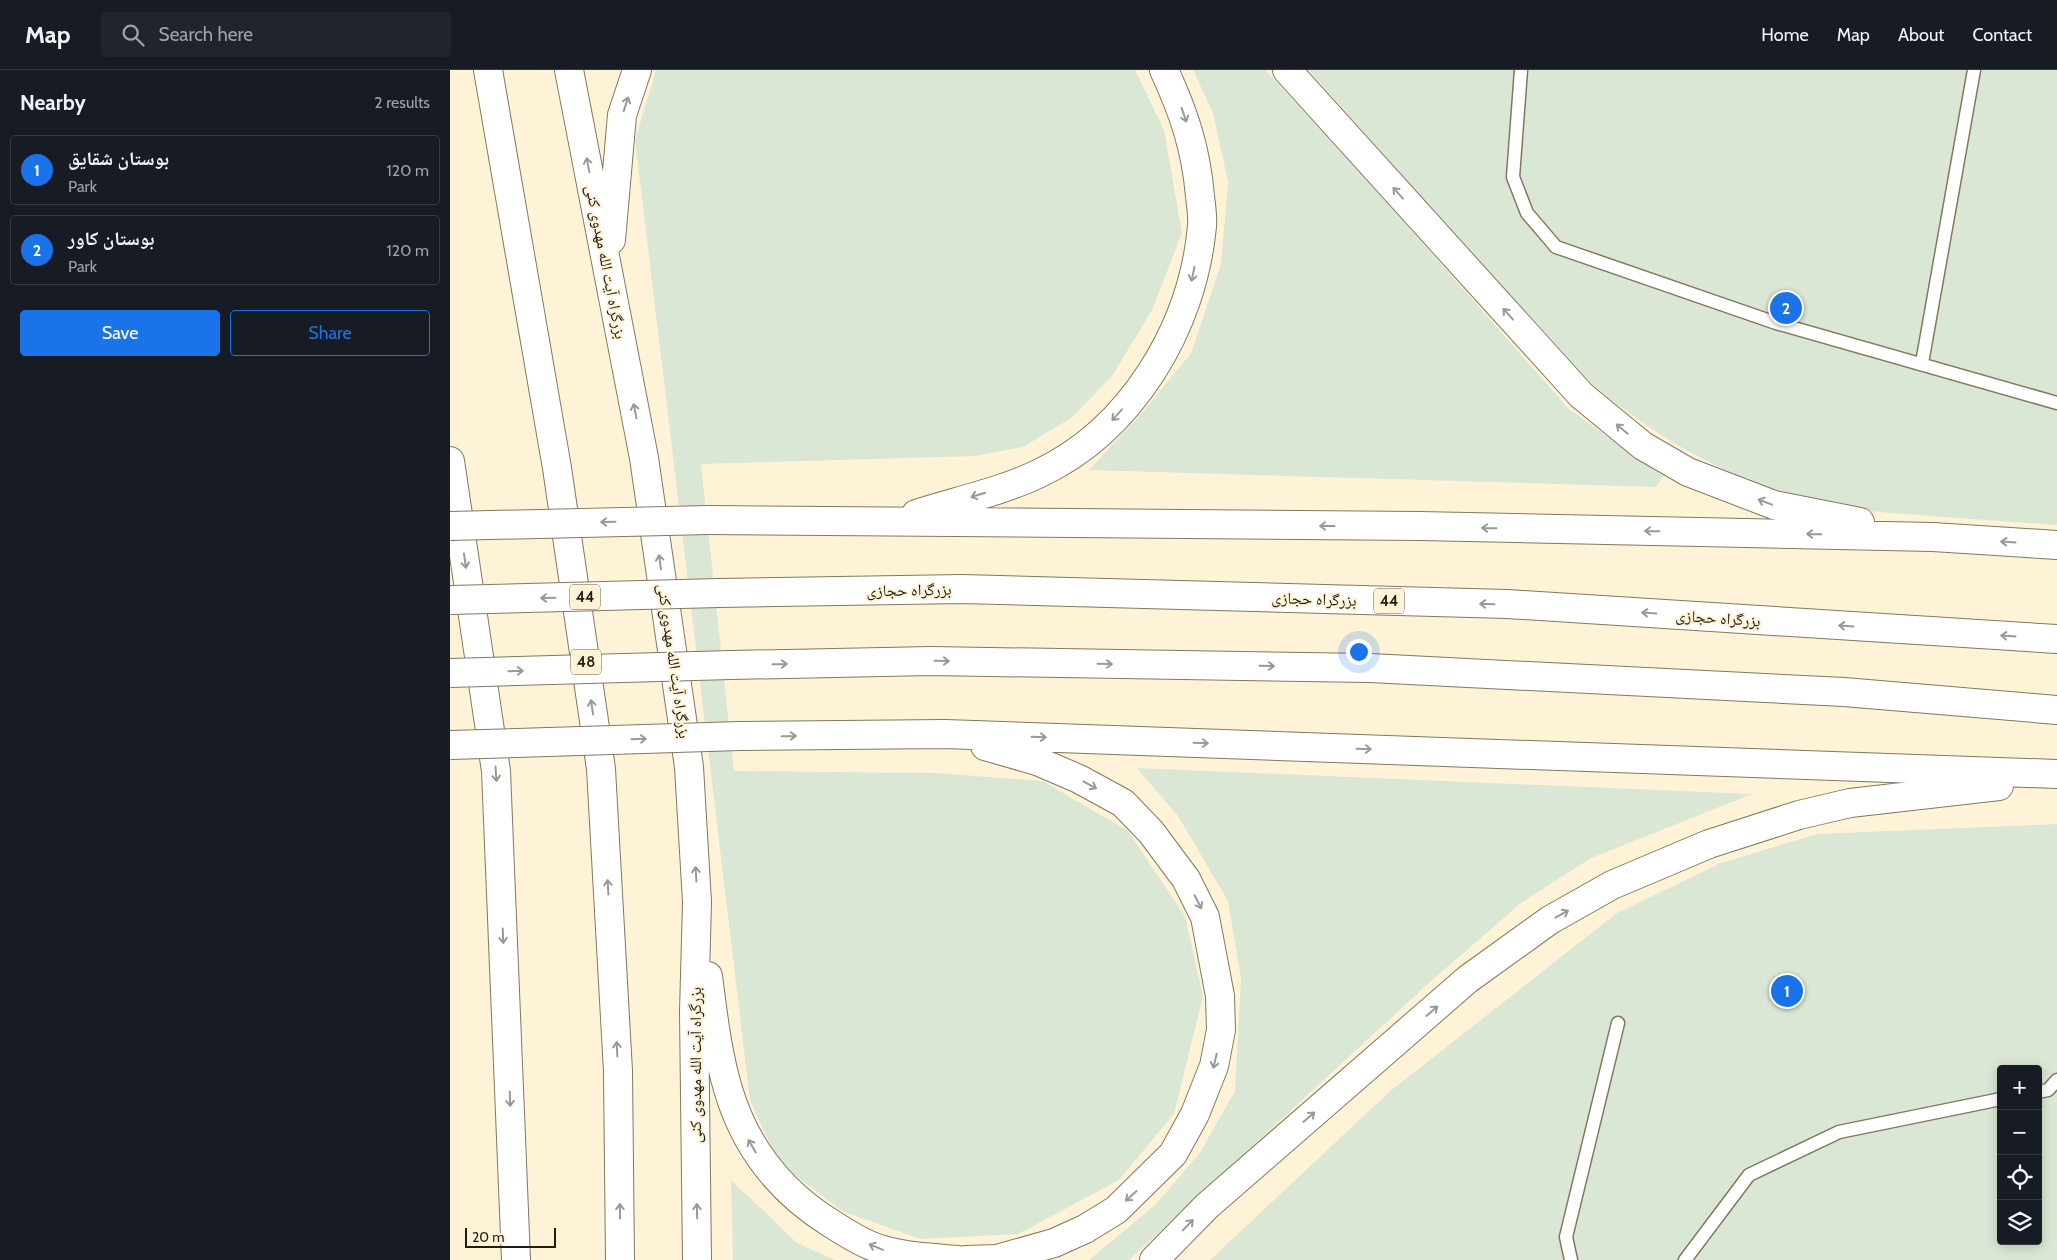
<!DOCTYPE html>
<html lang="en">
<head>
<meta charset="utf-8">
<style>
	body { margin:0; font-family:Cabin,"Noto Naskh Arabic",sans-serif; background:#20242c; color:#f1f3f6 }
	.controls { position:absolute; right:15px; bottom:15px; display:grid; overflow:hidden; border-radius:5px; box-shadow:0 2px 12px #0003 }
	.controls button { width:45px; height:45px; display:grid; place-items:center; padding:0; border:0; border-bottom:1px solid #363941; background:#171b24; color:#f1f3f6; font:25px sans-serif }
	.scale { position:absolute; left:15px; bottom:12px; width:91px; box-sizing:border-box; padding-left:5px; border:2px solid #211d13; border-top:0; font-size:14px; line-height:18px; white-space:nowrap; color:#211d13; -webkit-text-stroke:4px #fef3d7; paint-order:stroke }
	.you { position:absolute; left:908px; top:581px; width:18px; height:18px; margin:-12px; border:4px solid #fff; border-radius:50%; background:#1a73e8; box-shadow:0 0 0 8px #1a73e833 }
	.badge { display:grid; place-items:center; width:32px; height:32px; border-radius:50%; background:#1a73e8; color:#fff; font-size:16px; font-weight:700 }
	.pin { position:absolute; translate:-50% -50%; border:2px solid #fff; box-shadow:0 1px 5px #0006 }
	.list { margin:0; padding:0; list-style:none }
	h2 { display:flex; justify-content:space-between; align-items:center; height:65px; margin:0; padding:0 20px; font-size:21px }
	h2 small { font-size:16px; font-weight:400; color:#9ea1a6 }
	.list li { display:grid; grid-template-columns:32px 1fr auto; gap:15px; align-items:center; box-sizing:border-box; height:70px; margin:0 10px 10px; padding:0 10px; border:1px solid #363941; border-radius:5px }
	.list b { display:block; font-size:19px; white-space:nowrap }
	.list p { margin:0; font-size:16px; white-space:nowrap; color:#9ea1a6 }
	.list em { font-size:16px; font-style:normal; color:#9ea1a6 }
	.actions { display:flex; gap:10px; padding:15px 20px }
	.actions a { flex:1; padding:11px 0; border:1px solid #1a73e8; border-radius:5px; text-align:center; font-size:18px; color:#1a73e8 }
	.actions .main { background:#1a73e8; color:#fff }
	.icon { flex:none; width:28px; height:28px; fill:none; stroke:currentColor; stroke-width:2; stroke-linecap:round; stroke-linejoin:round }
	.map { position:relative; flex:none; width:1607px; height:1190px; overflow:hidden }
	header { display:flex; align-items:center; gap:30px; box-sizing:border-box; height:70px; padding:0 25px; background:#171b24; border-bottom:1px solid #363941 }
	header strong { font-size:24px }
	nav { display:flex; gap:28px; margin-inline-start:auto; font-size:18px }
	.search { width:350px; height:45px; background:#20242c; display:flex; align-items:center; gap:12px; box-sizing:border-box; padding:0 18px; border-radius:5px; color:#9ea1a6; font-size:19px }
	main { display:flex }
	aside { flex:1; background:#171b24 }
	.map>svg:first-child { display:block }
	.green { fill:#dbe7d5; fill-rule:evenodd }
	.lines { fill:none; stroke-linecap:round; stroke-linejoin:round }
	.lane-casing { stroke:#827860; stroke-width:15 }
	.highway-casing { stroke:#827860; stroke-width:30 }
	.lane { stroke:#fff; stroke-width:12 }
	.highway { stroke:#fff; stroke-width:28 }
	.highway-bridge-casing { stroke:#827860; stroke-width:30; stroke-linecap:butt }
	.highway-bridge { stroke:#fff; stroke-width:28 }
	.oneway { stroke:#9b9995 }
	.labels { text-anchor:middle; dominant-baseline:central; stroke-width:4; stroke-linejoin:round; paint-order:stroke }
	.shield { fill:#fef3d7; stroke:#635d4e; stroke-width:1 }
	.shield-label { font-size:15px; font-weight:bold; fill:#211d13 }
	.street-label { font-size:16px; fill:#211d13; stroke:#fef3d7 }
</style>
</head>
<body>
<header>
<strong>Map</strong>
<div class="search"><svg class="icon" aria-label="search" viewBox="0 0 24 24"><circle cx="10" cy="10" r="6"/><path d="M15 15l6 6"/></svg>Search here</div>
<nav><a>Home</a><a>Map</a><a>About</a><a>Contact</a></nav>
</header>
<main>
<aside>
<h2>Nearby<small>2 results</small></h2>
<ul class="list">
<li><span class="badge">1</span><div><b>بوستان شقایق</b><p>Park</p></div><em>120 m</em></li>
<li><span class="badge">2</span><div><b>بوستان کاور</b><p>Park</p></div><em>120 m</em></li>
</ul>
<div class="actions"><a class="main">Save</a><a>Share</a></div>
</aside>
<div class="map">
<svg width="1607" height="1190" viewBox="0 0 1607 1190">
	<rect width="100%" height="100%" fill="#fef3d7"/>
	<path class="green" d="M 206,0 L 685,0 L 714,60 L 732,163 L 702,240 L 662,306 L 621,348 L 573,377 L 525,386 L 251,394 L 284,701 L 486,703 L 593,711 L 678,761 L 735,846 L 753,926 L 724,1044 L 669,1110 L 568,1164 L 470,1169 L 392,1141 L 328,1092 L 300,1030 L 185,70 Z
		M 743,0 L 815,0 L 881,69 L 1119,339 L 1213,406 L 1206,417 L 639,400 L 691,344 L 741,283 L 771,194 L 778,112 L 763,43 Z
		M 859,0 L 1607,0 L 1607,455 C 1564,452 1521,449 1479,446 C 1446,443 1412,442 1381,435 C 1278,412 1202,367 1123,298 Z
		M 687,698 L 1302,724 L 1141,788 L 1071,833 L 981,911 L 679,1190 L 639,1190 L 705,1135 L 749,1084 L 785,1021 L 791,909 L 778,831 L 728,746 Z
		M 1607,754 L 1607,1190 L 760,1190 L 939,1022 L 1167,843 L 1271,793 L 1367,764 ZM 1551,999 L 1588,999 L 1588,1171 L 1551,1171 Z
		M 281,1110 L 347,1173 L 385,1190 L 283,1190 Z"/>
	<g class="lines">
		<defs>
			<path id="lane" d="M 1071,0 L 1063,107 L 1077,143 L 1106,177 L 1326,253 L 1607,333
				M 1472,293 L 1524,0
				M 1588,1022 L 1598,1020 L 1607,1010
				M 1121,1190 L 1116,1167 L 1168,953
				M 1235,1190 L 1299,1105 L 1389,1062 L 1551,1029"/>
			<path id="highway" d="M 38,0 L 107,398 L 151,699 L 168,1001 L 170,1190
				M 119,0 L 194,388 L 239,697 L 247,832 L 244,942 L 247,1190
				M 837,0 L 1131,325 L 1193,376 L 1238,402 L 1324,435 L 1410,452
				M 161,170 L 172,45 L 187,0
				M 0,391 L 46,701 L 66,1190
				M 466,444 C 506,431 550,422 588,404 C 682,360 743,257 752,156 C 753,147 751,136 750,126 C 746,79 734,43 714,0
				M 259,450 L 970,456 L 1483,467 L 1607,475
				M 269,523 L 512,519 L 1057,534 L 1607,569
				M 281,595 L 481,591 L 920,598 L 1394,622 L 1607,640
				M 290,666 L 495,664 L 1607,704
				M 258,906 C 263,944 267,982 278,1019 C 295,1077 330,1122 382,1154 C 398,1164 415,1175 433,1180 C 458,1187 483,1188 508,1190
				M 517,1190 L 547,1189 L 604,1173 L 635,1159 L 666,1140 L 723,1084 L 745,1044 L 764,996 L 771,960 L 770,926 L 755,847 L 736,809 L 701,762 L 673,733 L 629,709 L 587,691 L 535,676
				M 704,1190 L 757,1136 L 1018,909 L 1100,850 L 1162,815 L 1259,774 L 1349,745 L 1400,733 L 1549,716"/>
		</defs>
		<use href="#lane" class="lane-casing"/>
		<use href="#highway" class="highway-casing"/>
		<use href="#lane" class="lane"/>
		<use href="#highway" class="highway"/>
		<defs>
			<path id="highway-bridge" d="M 0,456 L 259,450
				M 0,530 L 269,523
				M 0,603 L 281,595
				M 0,675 L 290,666"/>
		</defs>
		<use href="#highway-bridge" class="highway-bridge-casing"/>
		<use href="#highway-bridge" class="highway-bridge"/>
	</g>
	<defs><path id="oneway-shaft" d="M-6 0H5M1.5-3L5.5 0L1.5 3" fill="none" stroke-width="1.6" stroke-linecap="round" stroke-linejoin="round" transform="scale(1.25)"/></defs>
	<g class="oneway">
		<use href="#oneway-shaft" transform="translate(176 34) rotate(-72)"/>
		<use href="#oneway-shaft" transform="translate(734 45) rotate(71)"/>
		<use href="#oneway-shaft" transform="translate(138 95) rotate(-101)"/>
		<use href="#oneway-shaft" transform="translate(948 123) rotate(-132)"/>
		<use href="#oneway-shaft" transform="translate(743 204) rotate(102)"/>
		<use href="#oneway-shaft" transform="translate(1058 244) rotate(-132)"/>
		<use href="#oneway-shaft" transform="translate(185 341) rotate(-101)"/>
		<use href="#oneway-shaft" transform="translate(667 345) rotate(132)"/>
		<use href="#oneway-shaft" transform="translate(1172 359) rotate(-140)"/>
		<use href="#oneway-shaft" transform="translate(528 425) rotate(163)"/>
		<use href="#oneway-shaft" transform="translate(1315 432) rotate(-159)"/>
		<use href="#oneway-shaft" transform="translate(158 452) rotate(179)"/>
		<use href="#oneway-shaft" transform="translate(877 456) rotate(-180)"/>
		<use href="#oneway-shaft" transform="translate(1039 458) rotate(-179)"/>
		<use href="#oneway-shaft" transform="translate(1202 461) rotate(-179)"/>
		<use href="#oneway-shaft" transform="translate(1364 464) rotate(-179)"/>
		<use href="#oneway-shaft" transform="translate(1558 472) rotate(-176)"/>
		<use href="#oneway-shaft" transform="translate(15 491) rotate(82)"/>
		<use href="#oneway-shaft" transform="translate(210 492) rotate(-98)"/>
		<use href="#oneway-shaft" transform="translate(98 528) rotate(179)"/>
		<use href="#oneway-shaft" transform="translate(1037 534) rotate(-178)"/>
		<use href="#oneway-shaft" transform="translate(1199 543) rotate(-176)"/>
		<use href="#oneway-shaft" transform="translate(1396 556) rotate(-176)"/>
		<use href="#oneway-shaft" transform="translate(1558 566) rotate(-176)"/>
		<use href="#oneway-shaft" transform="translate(492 591) rotate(1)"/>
		<use href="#oneway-shaft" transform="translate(330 594) rotate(-1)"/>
		<use href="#oneway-shaft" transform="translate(655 594) rotate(1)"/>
		<use href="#oneway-shaft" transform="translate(817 596) rotate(1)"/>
		<use href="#oneway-shaft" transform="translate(66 601) rotate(-2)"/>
		<use href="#oneway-shaft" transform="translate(142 637) rotate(-98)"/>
		<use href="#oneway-shaft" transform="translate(339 666) rotate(-1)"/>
		<use href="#oneway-shaft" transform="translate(589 667) rotate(2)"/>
		<use href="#oneway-shaft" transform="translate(189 669) rotate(-2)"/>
		<use href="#oneway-shaft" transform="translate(751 673) rotate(2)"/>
		<use href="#oneway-shaft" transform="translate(914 679) rotate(2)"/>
		<use href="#oneway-shaft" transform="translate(46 704) rotate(86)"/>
		<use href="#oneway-shaft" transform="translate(640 715) rotate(29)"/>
		<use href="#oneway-shaft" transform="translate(246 804) rotate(-93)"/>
		<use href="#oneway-shaft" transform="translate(158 817) rotate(-93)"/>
		<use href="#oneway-shaft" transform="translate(748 832) rotate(63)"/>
		<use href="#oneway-shaft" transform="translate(1112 844) rotate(-29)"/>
		<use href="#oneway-shaft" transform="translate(53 866) rotate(88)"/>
		<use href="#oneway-shaft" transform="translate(982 941) rotate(-41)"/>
		<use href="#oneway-shaft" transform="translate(167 979) rotate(-93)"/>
		<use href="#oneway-shaft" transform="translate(765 991) rotate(103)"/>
		<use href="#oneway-shaft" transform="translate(60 1029) rotate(88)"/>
		<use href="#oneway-shaft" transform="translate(859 1047) rotate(-41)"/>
		<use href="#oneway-shaft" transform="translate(302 1076) rotate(-120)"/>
		<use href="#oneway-shaft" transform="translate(681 1126) rotate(138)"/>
		<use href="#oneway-shaft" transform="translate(170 1141) rotate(-91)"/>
		<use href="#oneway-shaft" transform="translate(247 1141) rotate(-91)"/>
		<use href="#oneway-shaft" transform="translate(738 1155) rotate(-46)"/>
		<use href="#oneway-shaft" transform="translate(426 1177) rotate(-158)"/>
	</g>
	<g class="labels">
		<g class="shield">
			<rect x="120" y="514.5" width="30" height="25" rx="4"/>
			<rect x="924" y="518.5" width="30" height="25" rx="4"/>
			<rect x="121" y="579.5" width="30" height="25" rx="4"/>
		</g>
		<g class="shield-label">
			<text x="135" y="527">44</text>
			<text x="939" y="531">44</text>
			<text x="136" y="592">48</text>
		</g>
		<g class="street-label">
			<text transform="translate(156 192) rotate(79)">بزرگراه آیت الله مهدوی کنی</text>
			<text transform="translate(459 520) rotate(-1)">بزرگراه حجازی</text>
			<text transform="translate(864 529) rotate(2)">بزرگراه حجازی</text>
			<text transform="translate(1268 548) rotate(4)">بزرگراه حجازی</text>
			<text transform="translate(224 591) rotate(82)">بزرگراه آیت الله مهدوی کنی</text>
			<text transform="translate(245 995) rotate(-90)">بزرگراه آیت الله مهدوی کنی</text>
		</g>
	</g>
</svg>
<div class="controls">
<button>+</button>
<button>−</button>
<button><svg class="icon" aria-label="locate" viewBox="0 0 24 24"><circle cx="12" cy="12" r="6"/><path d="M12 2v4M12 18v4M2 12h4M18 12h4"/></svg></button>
<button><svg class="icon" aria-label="layers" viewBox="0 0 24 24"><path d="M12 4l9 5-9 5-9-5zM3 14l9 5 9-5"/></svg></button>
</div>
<div class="scale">20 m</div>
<div class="you"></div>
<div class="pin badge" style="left:1337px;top:921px">1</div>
<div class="pin badge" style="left:1336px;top:238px">2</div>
</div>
</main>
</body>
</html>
